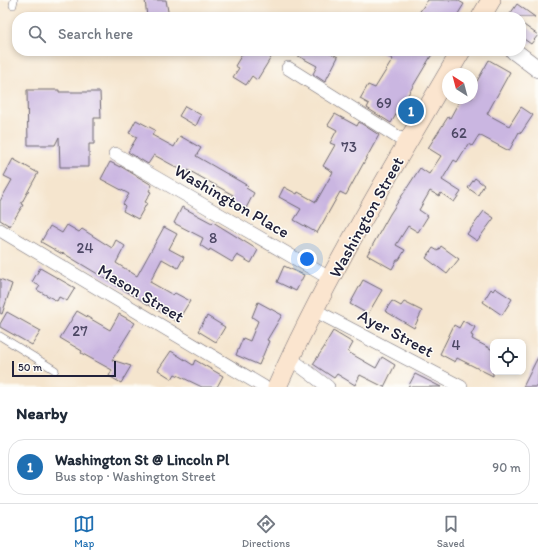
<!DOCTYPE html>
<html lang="en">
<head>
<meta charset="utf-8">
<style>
	body { margin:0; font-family:Itim,sans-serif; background:#f6f6f7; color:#1f2937 }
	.controls { position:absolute; right:12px; bottom:12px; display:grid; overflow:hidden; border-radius:8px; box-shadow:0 2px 6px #0003 }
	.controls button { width:36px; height:36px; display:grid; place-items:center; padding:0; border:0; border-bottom:1px solid #e0e1e3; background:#fff; color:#1f2937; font:20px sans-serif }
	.compass { position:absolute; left:442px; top:68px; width:36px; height:36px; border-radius:50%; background:#fff; box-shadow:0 2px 6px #0003; rotate:324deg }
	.scale { position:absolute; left:12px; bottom:10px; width:104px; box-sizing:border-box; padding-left:4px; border:2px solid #22223b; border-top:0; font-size:11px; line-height:14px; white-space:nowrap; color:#22223b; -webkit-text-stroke:3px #fdfcf7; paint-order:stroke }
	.you { position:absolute; left:307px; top:259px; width:14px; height:14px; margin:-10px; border:3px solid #fff; border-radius:50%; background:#1a73e8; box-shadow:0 0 0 6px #1a73e833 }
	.badge { display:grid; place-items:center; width:26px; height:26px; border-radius:50%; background:#1f6fb2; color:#fff; font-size:13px; font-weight:700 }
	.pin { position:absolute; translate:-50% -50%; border:2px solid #fff; box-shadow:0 1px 4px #0006 }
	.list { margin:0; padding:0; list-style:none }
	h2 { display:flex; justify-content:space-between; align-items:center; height:52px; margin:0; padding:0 16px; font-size:17px }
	h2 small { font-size:13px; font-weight:400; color:#747a83 }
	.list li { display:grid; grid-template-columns:26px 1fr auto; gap:12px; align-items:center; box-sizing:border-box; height:56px; margin:0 8px 8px; padding:0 8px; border:1px solid #e0e1e3; border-radius:16px }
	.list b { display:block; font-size:15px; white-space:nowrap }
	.list p { margin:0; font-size:13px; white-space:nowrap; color:#747a83 }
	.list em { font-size:13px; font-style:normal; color:#747a83 }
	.icon { flex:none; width:22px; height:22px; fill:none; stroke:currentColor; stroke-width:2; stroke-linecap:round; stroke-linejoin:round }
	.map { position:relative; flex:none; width:538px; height:387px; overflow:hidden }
	.search { position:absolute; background:#fff; box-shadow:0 2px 6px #0003; left:12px; right:12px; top:12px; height:44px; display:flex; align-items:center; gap:10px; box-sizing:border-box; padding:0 14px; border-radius:16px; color:#747a83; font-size:15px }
	.sheet { height:116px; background:#fff }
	nav { display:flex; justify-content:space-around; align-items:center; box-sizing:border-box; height:56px; border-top:1px solid #e0e1e3; background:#fff; font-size:11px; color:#747a83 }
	nav a { display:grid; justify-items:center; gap:2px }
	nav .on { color:#1f6fb2 }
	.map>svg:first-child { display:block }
	.building { fill:#cab6e1 }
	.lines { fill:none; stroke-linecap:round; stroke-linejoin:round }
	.service-casing { stroke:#6c666e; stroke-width:8 }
	.minor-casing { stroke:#6c666e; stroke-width:14 }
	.tertiary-casing { stroke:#6c666e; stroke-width:18 }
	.secondary-casing { stroke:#6c666e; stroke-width:20 }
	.service { stroke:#fff; stroke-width:7 }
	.minor { stroke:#fff; stroke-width:13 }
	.tertiary { stroke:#fff; stroke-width:17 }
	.secondary { stroke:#fbe5cf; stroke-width:19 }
	.labels { text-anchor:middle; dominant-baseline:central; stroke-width:3; stroke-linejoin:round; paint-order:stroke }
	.number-label { font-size:15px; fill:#4c4764 }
	.street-label { font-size:17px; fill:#22223b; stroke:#fdfcf7 }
</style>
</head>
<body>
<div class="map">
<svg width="538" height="387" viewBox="0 0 538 387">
	<rect width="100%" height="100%" fill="#fdfcf7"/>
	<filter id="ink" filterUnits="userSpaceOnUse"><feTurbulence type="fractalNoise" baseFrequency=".025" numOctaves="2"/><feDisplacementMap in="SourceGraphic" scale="8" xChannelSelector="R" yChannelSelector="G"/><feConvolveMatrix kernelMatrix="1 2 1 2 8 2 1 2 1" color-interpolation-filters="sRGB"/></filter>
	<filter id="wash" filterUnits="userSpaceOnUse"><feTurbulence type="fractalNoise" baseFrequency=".012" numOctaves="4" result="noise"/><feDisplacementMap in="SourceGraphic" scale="16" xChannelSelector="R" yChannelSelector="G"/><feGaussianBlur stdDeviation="0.9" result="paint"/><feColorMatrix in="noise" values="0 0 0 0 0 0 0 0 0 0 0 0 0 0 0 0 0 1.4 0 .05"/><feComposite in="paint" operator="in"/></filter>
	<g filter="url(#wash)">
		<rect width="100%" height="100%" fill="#f5e5ce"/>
		<g id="blocks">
			<path class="building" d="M 145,0 L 166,0 L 169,17 L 147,17 Z
				M 428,0 L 457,0 L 464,4 L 456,17 L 416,17 Z
				M 517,4 L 535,17 L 508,17 Z
				M 521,23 L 538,35 L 531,44 L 521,37 Z
				M 244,51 L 275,51 L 257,80 L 252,76 L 246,85 L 233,77 L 239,68 L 235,66 Z
				M 289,51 L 327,51 L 338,57 L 325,82 L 313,74 L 317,66 Z
				M 377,51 L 434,51 L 391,123 L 367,108 L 369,104 L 360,99 L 368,85 L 375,88 L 393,59 Z
				M 489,60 L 510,72 L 487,114 L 509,126 L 521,107 L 533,115 L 521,133 L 519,132 L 509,151 L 479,135 L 472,146 L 468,144 L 457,162 L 454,160 L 442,180 L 461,192 L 454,202 L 441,193 L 439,196 L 430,191 L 419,210 L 428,216 L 418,232 L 408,226 L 396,245 L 405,250 L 399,260 L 397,260 L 392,269 L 367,255 L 390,214 L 420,168 L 429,174 L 441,156 L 428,148 L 448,117 L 450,118 L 461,98 L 472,98 L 472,90 Z
				M 27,90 L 59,90 L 59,92 L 100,92 L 101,118 L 94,118 L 94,144 L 89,144 L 89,167 L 60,167 L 59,137 L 55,145 L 28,145 Z
				M 185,106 L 201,115 L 196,126 L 179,116 Z
				M 335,114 L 357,126 L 359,122 L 379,135 L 346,195 L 340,192 L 317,233 L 294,220 L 301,209 L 279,197 L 284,187 L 297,194 L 298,192 L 316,202 L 333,172 L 323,166 L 335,145 L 330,143 L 337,130 L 328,125 Z
				M 136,120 L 155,130 L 152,135 L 174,147 L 180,136 L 201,148 L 196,156 L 248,186 L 246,188 L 254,193 L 245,210 L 229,201 L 233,195 L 188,170 L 187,173 L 154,155 L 148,164 L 128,152 L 137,137 L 129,133 Z
				M 13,159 L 38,173 L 21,204 L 23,205 L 10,226 L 0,220 L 0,201 L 12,180 L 4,176 Z
				M 110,162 L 120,167 L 120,166 L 152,185 L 149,191 L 151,192 L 145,202 L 147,203 L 138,219 L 123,211 L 125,206 L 123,204 L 129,194 L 101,179 Z
				M 475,178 L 484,185 L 478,195 L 468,188 Z
				M 182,207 L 212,223 L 213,222 L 258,250 L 251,263 L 237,255 L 232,262 L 210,249 L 209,251 L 200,245 L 203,238 L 174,223 Z
				M 484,211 L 494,218 L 477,241 L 467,234 Z
				M 67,225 L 79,232 L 82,229 L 112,248 L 116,240 L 125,246 L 116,263 L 137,276 L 164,227 L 177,234 L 169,249 L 184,257 L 178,268 L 162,259 L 150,282 L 173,295 L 175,293 L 190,301 L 177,322 L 63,253 L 62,254 L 41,242 L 50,226 L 62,233 Z
				M 441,246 L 459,259 L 447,274 L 426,258 L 433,248 L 438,251 Z
				M 284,266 L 304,275 L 296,291 L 277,282 Z
				M 40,268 L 75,288 L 67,301 L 59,297 L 57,301 L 37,290 L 40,286 L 32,282 Z
				M 0,279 L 12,284 L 2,314 L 0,313 Z
				M 363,280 L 382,290 L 368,314 L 350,304 Z
				M 495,288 L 512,299 L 502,315 L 483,302 L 491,289 L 493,291 Z
				M 392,301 L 401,306 L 404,302 L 422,311 L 414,328 L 385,311 Z
				M 258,302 L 282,315 L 267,340 L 269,341 L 259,365 L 236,355 L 243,338 L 250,341 L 258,321 L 252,317 Z
				M 77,311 L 110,330 L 119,314 L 135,323 L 112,360 L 131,366 L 121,383 L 109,376 L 112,370 L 81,353 L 82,351 L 60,338 Z
				M 7,312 L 41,331 L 32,345 L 0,327 L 0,324 Z
				M 207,316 L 225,327 L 216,342 L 198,331 Z
				M 463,321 L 475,327 L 471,335 L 473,336 L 472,339 L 493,350 L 493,376 L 457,358 L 455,362 L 440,354 L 454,325 L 459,328 Z
				M 333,331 L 353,343 L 348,352 L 376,368 L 382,357 L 395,365 L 384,387 L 360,375 L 355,385 L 337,374 L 334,378 L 313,364 L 325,346 L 324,346 Z
				M 171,351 L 193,365 L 195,360 L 223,376 L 217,387 L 202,387 L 175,374 L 172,379 L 158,370 Z
				M 538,357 L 538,387 L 523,387 Z
				M 415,374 L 441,387 L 408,387 Z"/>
		</g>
	</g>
	<g filter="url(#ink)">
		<use href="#blocks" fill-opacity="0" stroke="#6c666e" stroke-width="1"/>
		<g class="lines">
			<defs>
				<path id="service" d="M 13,5 L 14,0
					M 0,336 L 55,370"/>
				<path id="minor" d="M 288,68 L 407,143
					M 115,154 L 331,279
					M 0,230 L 264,387
					M 314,310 L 461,387
					M 291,359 L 328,387"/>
				<path id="tertiary" d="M 514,51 L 538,69"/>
				<path id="secondary" d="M 481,17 L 491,0
					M 277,387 C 329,270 397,161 461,51"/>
			</defs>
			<use href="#service" class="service-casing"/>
			<use href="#minor" class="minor-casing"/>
			<use href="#tertiary" class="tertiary-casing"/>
			<use href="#secondary" class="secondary-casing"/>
			<use href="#service" class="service"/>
			<use href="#minor" class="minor"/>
			<use href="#tertiary" class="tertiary"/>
			<use href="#secondary" class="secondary"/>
		</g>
	</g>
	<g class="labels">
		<g class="number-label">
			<text x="384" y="103">69</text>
			<text x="459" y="133">62</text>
			<text x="349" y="147">73</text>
			<text x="213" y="238">8</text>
			<text x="85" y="248">24</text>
			<text x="80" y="331">27</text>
			<text x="456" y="345">4</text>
		</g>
		<g class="street-label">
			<text transform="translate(232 201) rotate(30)">Washington Place</text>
			<text transform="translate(366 217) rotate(-61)">Washington Street</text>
			<text transform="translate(141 293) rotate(31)">Mason Street</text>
			<text transform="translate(396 333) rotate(28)">Ayer Street</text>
		</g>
	</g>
</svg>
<div class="controls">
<button><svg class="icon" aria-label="locate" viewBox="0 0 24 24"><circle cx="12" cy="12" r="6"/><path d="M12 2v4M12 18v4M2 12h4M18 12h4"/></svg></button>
</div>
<svg class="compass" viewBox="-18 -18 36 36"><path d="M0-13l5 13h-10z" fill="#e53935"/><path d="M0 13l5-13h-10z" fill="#747a83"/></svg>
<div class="scale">50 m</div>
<div class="you"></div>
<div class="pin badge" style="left:411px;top:111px">1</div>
<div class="search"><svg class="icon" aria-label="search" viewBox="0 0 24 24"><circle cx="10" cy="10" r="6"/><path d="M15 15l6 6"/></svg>Search here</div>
</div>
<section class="sheet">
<h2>Nearby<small></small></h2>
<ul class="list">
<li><span class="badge">1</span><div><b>Washington St @ Lincoln Pl</b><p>Bus stop · Washington Street</p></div><em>90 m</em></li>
</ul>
</section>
<nav>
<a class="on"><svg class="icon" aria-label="map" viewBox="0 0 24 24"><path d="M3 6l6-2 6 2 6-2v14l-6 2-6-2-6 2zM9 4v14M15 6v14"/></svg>Map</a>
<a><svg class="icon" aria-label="directions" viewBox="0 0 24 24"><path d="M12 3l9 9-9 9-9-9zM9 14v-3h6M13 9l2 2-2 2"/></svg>Directions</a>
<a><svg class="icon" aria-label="saved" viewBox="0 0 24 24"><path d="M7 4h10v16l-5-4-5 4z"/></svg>Saved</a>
</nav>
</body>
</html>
